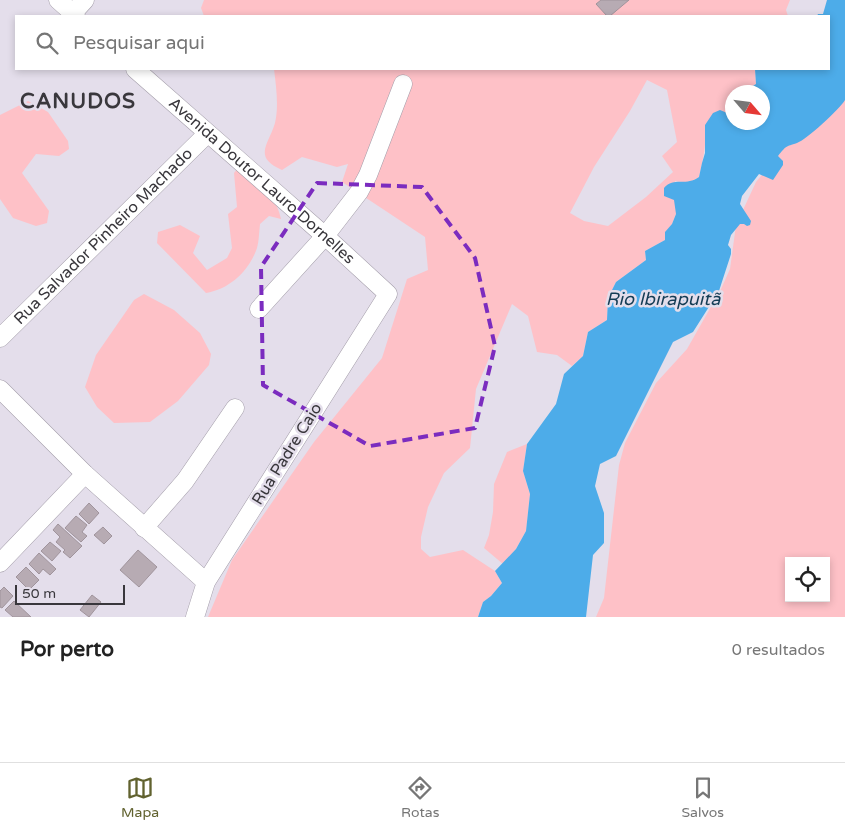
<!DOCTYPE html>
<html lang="pt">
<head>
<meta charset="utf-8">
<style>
	body { margin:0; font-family:"Varela Round",sans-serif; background:#f2f2f2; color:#222 }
	.controls { position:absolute; right:15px; bottom:15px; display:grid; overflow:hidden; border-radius:0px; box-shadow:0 2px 8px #0003 }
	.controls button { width:45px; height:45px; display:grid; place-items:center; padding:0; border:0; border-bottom:1px solid #e0e0e0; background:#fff; color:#222; font:25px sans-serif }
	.compass { position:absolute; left:725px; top:85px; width:45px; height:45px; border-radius:50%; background:#fff; box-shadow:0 2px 8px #0003; rotate:118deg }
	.scale { position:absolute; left:15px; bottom:12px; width:110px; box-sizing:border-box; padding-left:5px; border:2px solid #39373c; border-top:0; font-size:14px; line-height:18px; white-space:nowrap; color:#39373c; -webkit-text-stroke:4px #e4deeb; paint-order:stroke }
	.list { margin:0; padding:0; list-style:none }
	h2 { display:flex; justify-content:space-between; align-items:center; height:65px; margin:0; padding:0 20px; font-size:21px }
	h2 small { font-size:16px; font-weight:400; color:#767676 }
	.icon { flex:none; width:28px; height:28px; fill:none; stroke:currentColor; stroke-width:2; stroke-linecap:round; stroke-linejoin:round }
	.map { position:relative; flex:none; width:845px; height:617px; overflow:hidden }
	.search { position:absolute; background:#fff; box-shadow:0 2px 8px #0003; left:15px; right:15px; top:15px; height:55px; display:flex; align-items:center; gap:12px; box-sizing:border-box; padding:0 18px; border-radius:0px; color:#767676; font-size:19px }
	.sheet { height:145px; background:#fff }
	nav { display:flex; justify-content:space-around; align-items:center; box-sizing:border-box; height:70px; border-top:1px solid #e0e0e0; background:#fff; font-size:14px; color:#767676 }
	nav a { display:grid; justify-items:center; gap:2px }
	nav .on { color:#61622f }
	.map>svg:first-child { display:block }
	.green { fill:#fec1c7; fill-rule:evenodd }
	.water { fill:#4dace9 }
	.building { fill:#b7abb3; stroke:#a0949c }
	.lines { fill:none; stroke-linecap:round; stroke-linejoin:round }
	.minor-casing { stroke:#a39da9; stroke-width:19 }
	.minor { stroke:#fff; stroke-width:18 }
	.marked { fill:none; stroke:#7b2cbf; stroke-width:4; stroke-dasharray:10 6; stroke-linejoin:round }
	.labels { text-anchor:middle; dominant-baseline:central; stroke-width:5; stroke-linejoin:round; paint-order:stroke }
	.street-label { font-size:16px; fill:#39373c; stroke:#e4deeb }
	.water-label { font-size:18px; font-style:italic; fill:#143c55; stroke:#e4deeb }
	.district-label { font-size:21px; font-weight:bold; letter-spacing:1px; fill:#39373c; stroke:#e4deeb }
</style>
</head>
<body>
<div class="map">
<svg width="845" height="617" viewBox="0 0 845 617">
	<rect width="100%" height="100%" fill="#e4deeb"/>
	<path class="green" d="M 204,0 L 790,0 L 786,10 L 788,16 L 204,16 L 201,8 Z
		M 274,69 L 755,69 L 756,84 L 743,92 L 732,92 L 732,115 L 705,125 C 707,144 703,159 699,177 C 691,183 684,183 675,181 L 676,214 L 672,224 L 666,232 L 665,240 L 645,251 L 646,260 L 616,282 L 608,298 L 607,320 L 588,332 L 583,356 L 572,366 L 557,355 L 537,352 L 528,316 L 512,304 L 476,389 L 470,448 L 444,473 L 428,507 L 421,537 L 421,549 L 430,557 L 463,550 L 495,571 L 502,583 L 491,596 L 483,602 L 478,617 L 208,617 L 232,560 L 314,442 L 382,358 L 407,279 L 428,270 L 425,237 L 342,182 L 348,164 L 337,167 L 302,157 L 282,170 C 252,157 269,144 275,123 C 279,106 276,86 274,69 ZM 647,80 L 667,90 L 677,142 L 662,156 L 673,172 L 646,197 L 608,226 L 584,221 L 570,213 L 594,167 L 630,111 Z
		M 845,94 L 845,617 L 596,617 L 604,598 L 619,465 L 625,443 L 656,383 L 687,349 L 721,289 L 730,269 L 736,225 L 756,182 L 785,147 ZM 789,561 L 826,561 L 826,598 L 789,598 Z
		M 28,101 L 48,112 L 68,141 L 69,149 L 59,156 L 36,154 L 22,173 L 49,211 L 47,223 L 36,226 L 13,218 L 0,199 L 0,115 Z
		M 241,164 C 259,179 276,196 281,219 L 269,216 L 260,224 C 259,232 259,241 257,248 C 249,271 230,289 206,293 L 157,243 L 158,232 L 180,225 L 200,236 L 193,253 L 207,270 L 227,258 L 232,248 L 228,214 L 237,207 L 234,173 Z
		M 144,294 L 174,310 L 200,333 L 211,354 L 209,365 L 178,401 L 150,422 L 114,423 L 97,407 L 85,387 L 96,355 L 134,300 Z
		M 527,444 L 523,471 L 530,494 L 526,531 L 516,549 L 503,564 L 484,548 L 489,535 L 493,512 L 494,484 L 507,452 Z"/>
	<path class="water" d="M 827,0 L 845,0 L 845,100 C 840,109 806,140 797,143 C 785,147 787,145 778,156 L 783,161 L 783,165 L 773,180 L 759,174 L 742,196 L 740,204 L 751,221 L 750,225 L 747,226 L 744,224 L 740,224 L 731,235 L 728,245 L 731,249 L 731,254 L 719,291 L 693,332 L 673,342 L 616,456 L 600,464 L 595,486 L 604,513 L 604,543 L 593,555 L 586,617 L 478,617 L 483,602 L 491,596 L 502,583 L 495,571 L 516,549 L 526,531 L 530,494 L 523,471 L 527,444 L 556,404 L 564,374 L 583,356 L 588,332 L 607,320 L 608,298 L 616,282 L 646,260 L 645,251 L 665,240 L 665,232 L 672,224 L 676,214 L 674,200 L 664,196 L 664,188 C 674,176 685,187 699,177 L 702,163 L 705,153 L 705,125 L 713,113 L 720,110 L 732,115 L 732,99 L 732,122 L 762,122 L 762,92 L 743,92 L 756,84 L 755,69 L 829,69 L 829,16 L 817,16 L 818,14 L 823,14 Z"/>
	<path class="building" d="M 601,0 L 629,0 L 610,16 L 607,16 L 596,4 Z
		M 89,503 L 99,513 L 89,524 L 79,514 Z
		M 76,516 L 87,525 L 82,532 L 87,536 L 81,542 L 65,528 Z
		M 58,524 L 82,546 L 70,558 L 63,552 L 65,550 L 56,542 L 60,537 L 53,530 Z
		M 103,527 L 112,536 L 104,544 L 94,535 Z
		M 50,542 L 61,551 L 52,561 L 41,551 Z
		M 138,550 L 157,567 L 139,587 L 120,570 Z
		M 39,553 L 56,569 L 50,575 L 43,569 L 39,574 L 29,564 Z
		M 26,567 L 39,580 L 29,590 L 16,577 Z
		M 4,587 L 13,596 L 2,608 L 0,607 L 0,591 Z
		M 92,595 L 101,602 L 89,617 L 80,610 Z
		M 14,601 L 31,617 L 13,617 L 5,610 Z"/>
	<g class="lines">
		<defs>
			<g id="minor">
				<path d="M 58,0 L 76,16"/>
				<path d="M 73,13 L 85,0"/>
				<path id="s1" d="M 135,69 L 325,236 L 388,294 L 206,582 L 195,617"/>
				<path d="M 259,309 L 325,236 L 359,192 L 368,175 L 403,84"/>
				<path id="s2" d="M 0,338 L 207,134"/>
				<path d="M 0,389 L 85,474 L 206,582"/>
				<path d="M 144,528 L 185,481 L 235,408"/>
				<path d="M 0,563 L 85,474"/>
			</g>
		</defs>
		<use href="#minor" class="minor-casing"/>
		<use href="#minor" class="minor"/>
	</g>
	<path class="marked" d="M 317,183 L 422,187 L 475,258 L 495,346 L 475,428 L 370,446 L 263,385 L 261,267 Z"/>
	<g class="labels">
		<g class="street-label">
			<text stroke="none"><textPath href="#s1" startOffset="169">Avenida Doutor Lauro Dornelles</textPath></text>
			<text stroke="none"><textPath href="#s2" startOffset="145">Rua Salvador Pinheiro Machado</textPath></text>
			<text transform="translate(287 454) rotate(-58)">Rua Padre Caio</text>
		</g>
		<g class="water-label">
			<text x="663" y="299">Rio Ibirapuitã</text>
		</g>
		<g class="district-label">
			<text x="78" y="101">CANUDOS</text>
		</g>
	</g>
</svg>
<div class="controls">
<button><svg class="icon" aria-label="locate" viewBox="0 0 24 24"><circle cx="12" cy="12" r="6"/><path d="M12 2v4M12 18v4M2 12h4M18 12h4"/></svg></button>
</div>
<svg class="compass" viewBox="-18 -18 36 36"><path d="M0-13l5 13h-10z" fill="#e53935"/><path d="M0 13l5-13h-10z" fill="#767676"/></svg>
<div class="scale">50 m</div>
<div class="search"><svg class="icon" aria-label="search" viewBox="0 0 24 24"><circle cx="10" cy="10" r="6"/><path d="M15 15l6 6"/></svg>Pesquisar aqui</div>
</div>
<section class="sheet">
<h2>Por perto<small>0 resultados</small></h2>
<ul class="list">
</ul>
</section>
<nav>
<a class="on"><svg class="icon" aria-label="map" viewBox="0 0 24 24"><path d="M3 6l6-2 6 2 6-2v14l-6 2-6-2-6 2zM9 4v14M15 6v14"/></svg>Mapa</a>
<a><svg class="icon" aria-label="directions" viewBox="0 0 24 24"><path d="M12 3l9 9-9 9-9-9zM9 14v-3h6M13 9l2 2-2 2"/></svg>Rotas</a>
<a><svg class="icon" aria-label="saved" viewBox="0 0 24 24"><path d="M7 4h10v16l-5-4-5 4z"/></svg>Salvos</a>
</nav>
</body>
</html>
